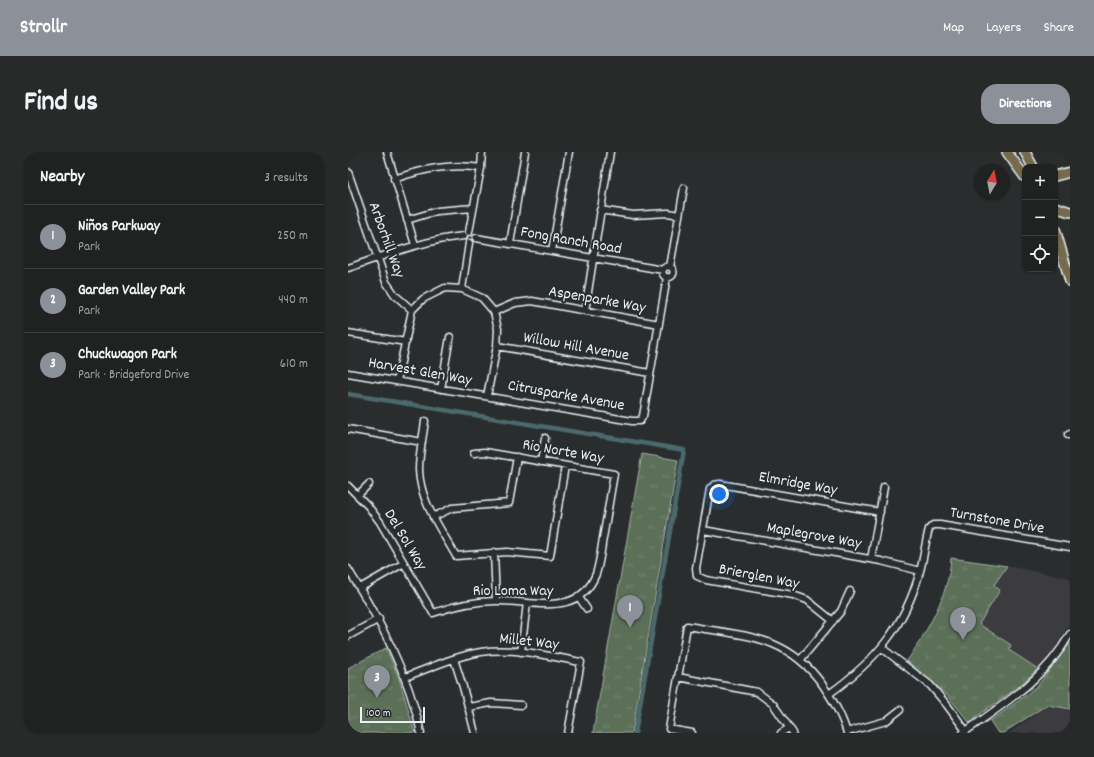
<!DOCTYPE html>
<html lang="en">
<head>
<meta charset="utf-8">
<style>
	body { margin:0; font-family:Dekko,sans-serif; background:#282a2a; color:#f1f3f6 }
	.controls { position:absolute; right:12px; top:12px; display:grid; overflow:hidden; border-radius:8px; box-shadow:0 1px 3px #0004 }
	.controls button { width:36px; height:36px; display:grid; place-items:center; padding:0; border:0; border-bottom:1px solid #3d3f40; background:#202222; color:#f1f3f6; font:20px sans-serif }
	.compass { position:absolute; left:626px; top:12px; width:36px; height:36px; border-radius:50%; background:#202222; box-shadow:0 1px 3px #0004; rotate:10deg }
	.scale { position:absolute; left:12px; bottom:10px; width:65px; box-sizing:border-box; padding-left:4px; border:2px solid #e8f1f8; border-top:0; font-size:11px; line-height:14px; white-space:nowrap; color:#e8f1f8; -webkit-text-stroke:3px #2a2d2e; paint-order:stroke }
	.you { position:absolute; left:371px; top:342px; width:14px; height:14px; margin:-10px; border:3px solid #fff; border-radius:50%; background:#1a73e8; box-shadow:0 0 0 6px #1a73e833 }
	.badge { display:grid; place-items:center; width:26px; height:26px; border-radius:50%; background:#8c9099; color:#fff; font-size:13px; font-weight:700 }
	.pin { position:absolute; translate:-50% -33px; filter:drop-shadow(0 1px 2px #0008) }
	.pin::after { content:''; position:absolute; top:21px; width:14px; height:12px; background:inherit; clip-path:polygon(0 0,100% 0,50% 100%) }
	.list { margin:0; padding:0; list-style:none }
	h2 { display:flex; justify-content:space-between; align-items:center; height:52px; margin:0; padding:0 16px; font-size:17px }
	h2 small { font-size:13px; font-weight:400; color:#a2a4a5 }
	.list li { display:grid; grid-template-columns:26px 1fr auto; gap:12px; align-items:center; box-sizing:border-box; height:64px; padding:0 16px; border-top:1px solid #3d3f40 }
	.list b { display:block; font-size:15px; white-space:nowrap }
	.list p { margin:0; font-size:13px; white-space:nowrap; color:#a2a4a5 }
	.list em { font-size:13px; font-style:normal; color:#a2a4a5 }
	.icon { flex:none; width:22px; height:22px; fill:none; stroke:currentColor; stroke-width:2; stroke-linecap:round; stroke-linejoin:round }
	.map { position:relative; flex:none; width:722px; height:581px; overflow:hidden; border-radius:16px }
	header { display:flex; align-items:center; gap:24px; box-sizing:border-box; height:56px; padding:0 20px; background:#8c9099; color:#fff }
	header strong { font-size:19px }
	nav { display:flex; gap:22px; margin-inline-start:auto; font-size:14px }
	.intro { display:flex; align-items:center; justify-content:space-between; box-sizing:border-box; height:96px; padding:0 24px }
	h1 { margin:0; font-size:28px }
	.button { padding:10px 18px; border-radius:16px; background:#8c9099; color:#fff; font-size:14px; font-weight:700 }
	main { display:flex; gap:24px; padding:0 24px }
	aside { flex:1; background:#202222; border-radius:16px; box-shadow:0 1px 3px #0004 }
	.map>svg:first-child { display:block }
	.built { fill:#3b3a3f }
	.grass { fill:url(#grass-tufts); stroke:#a2b0a8 }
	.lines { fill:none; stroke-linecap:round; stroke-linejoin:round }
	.canal { stroke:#4b6a6c; stroke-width:4.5 }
	.minor-casing { stroke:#e8f1f8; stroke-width:9 }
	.highway-casing { stroke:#e8f1f8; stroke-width:12 }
	.minor { stroke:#2a2d2e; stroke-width:6 }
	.highway { stroke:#756b4b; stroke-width:9 }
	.labels { text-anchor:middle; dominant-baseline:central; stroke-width:4; stroke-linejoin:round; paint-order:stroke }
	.street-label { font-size:16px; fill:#e8f1f8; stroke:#2a2d2e }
</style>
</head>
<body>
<header>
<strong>Strollr</strong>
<nav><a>Map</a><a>Layers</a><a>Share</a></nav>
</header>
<div class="intro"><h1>Find us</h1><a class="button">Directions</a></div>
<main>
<aside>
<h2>Nearby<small>3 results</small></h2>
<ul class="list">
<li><span class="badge">1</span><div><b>Niños Parkway</b><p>Park</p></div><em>250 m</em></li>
<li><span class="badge">2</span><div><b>Garden Valley Park</b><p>Park</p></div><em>440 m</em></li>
<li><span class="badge">3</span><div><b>Chuckwagon Park</b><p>Park · Bridgeford Drive</p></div><em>610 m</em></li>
</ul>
</aside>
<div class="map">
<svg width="722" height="581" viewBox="0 0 722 581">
	<defs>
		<pattern id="grass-tufts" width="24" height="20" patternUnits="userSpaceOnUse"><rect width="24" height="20" fill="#5b6f59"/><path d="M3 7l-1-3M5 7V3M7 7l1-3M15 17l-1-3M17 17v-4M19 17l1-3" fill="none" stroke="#738472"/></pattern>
	</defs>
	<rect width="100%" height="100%" fill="#2a2d2e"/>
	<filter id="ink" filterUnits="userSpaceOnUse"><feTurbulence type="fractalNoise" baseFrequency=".025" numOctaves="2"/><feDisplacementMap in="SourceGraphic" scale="8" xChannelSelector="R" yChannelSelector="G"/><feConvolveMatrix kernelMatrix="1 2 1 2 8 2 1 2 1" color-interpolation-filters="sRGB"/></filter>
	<g filter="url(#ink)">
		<path class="built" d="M 659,414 L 722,426 L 722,470 L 708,495 L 690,517 L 661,498 L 663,493 L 631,472 L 651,438 L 645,433 Z
			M 699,554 L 722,558 L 722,581 L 661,581 Z"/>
		<path class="grass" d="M 294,302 L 330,308 L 284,581 L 245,581 Z
			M 603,406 L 659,414 L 646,433 L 652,438 L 631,472 L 663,493 L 661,498 L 690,517 L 669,536 L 621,570 L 598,542 L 559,509 C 579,479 601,443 603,406 Z
			M 722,491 L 722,557 L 699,553 L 655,581 L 650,581 L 642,569 L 673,547 L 691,532 Z
			M 38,496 L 51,526 L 67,581 L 0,581 L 0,516 Z"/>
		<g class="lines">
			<path class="canal" d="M 0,242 L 336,298 L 287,581"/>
			<defs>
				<path id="minor" d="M 39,0 L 67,93
					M 0,20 L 38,130 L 47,143 L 64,158
					M 46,27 C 75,17 103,11 133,16
					M 252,58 L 285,63 L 320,61 L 331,63
					M 59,68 L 89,59 L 125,56
					M 121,80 L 133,16 L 134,0
					M 128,86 L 315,118
					M 162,92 L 177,0
					M 204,99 L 221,0
					M314.5 120a5.5 5.5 0 1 1 11 0a5.5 5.5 0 1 1-11 0Z
					M 322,115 L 336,36
					M 0,116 C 38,103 76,88 116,84
					M 114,137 L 121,91
					M 237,159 L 262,0
					M 146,160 L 167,151 L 184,149 L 311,172
					M 0,181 L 58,190
					M 149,194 L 302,221
					M 0,221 L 284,269 L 292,269 L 295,264 L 319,125
					M 49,229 L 64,158 L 75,147 L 97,136 L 114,137 L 134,146 L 146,160 L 150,177 L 149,194 L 139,244
					M 93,237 L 102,185
					M 77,269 C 75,285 71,302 71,318 C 72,350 93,377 108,404 L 159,400 L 202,404 L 217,314
					M 0,277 L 74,290
					M 720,283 L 722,282
					M 193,310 L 197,286
					M 0,334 L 20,354 L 32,370 L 85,461 C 105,454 127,449 148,449 C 184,448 230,467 248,422 C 252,410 253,398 255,386 C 259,365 262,344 266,322 L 137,300 L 126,301
					M 10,343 L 21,332
					M 85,365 L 104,356 L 161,351 L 169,305
					M 355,378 L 533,409 L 572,419
					M 146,400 L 148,449
					M 523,407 L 536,335
					M 0,417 C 32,469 60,520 73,581
					M 12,436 L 56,411
					M 230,444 L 239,457
					M 485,469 L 459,448 L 445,443 L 358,428 L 349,424 L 348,416 L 362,337 L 366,333 L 372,332 L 532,360
					M 0,484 L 31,467
					M 534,496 L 582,533 L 599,553 L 618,579
					M 173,500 L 179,451
					M 106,507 L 115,535 L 127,581
					M 453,507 L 493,459 L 502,439
					M 57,525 C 82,516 107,504 133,500 C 166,495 200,504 233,510 L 220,581
					M 330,525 L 409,540 L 425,552 L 445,581
					M 481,542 C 527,509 557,475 572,419 C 576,405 577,391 581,377 L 585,373 L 592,373 L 722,395
					M 121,555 L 143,551 L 173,553
					M 499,580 L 538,569 L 552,558
					M 344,581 L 321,577 L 339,474 C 395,484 438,482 474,532 C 485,548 494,563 499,581
					M 433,581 L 441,576
					M 615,581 C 656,552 697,527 722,482"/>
				<path id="highway" d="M 659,0 L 677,25
					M 677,0 L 685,15
					M 707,24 L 722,20
					M 707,55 L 722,60
					M 707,77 L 722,129"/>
			</defs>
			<use href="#minor" class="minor-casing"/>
			<use href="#highway" class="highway-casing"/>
			<use href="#minor" class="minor"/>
			<use href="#highway" class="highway"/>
		</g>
	</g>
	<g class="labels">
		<g class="street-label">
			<text transform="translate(38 88) rotate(70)">Arborhill Way</text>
			<text transform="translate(223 89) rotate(10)">Fong Ranch Road</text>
			<text transform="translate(249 148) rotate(10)">Aspenparke Way</text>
			<text transform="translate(228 195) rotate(10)">Willow Hill Avenue</text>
			<text transform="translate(72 220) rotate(10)">Harvest Glen Way</text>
			<text transform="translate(218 244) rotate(10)">Citrusparke Avenue</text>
			<text transform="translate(215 300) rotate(10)">Rio Norte Way</text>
			<text transform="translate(450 332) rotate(10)">Elmridge Way</text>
			<text transform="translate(649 369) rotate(10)">Turnstone Drive</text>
			<text transform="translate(466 384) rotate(10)">Maplegrove Way</text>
			<text transform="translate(57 388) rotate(59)">Del Sol Way</text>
			<text transform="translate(411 425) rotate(11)">Brierglen Way</text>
			<text x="165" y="439">Rio Loma Way</text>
			<text transform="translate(181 490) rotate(6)">Millet Way</text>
		</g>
	</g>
</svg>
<div class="controls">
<button>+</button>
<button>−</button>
<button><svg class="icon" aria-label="locate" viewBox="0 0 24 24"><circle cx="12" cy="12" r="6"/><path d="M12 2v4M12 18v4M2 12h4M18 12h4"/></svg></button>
</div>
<svg class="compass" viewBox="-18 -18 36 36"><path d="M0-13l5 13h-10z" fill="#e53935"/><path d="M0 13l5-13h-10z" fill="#a2a4a5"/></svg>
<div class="scale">100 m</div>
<div class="you"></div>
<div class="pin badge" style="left:282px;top:476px">1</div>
<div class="pin badge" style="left:615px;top:488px">2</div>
<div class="pin badge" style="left:29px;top:546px">3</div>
</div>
</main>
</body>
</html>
